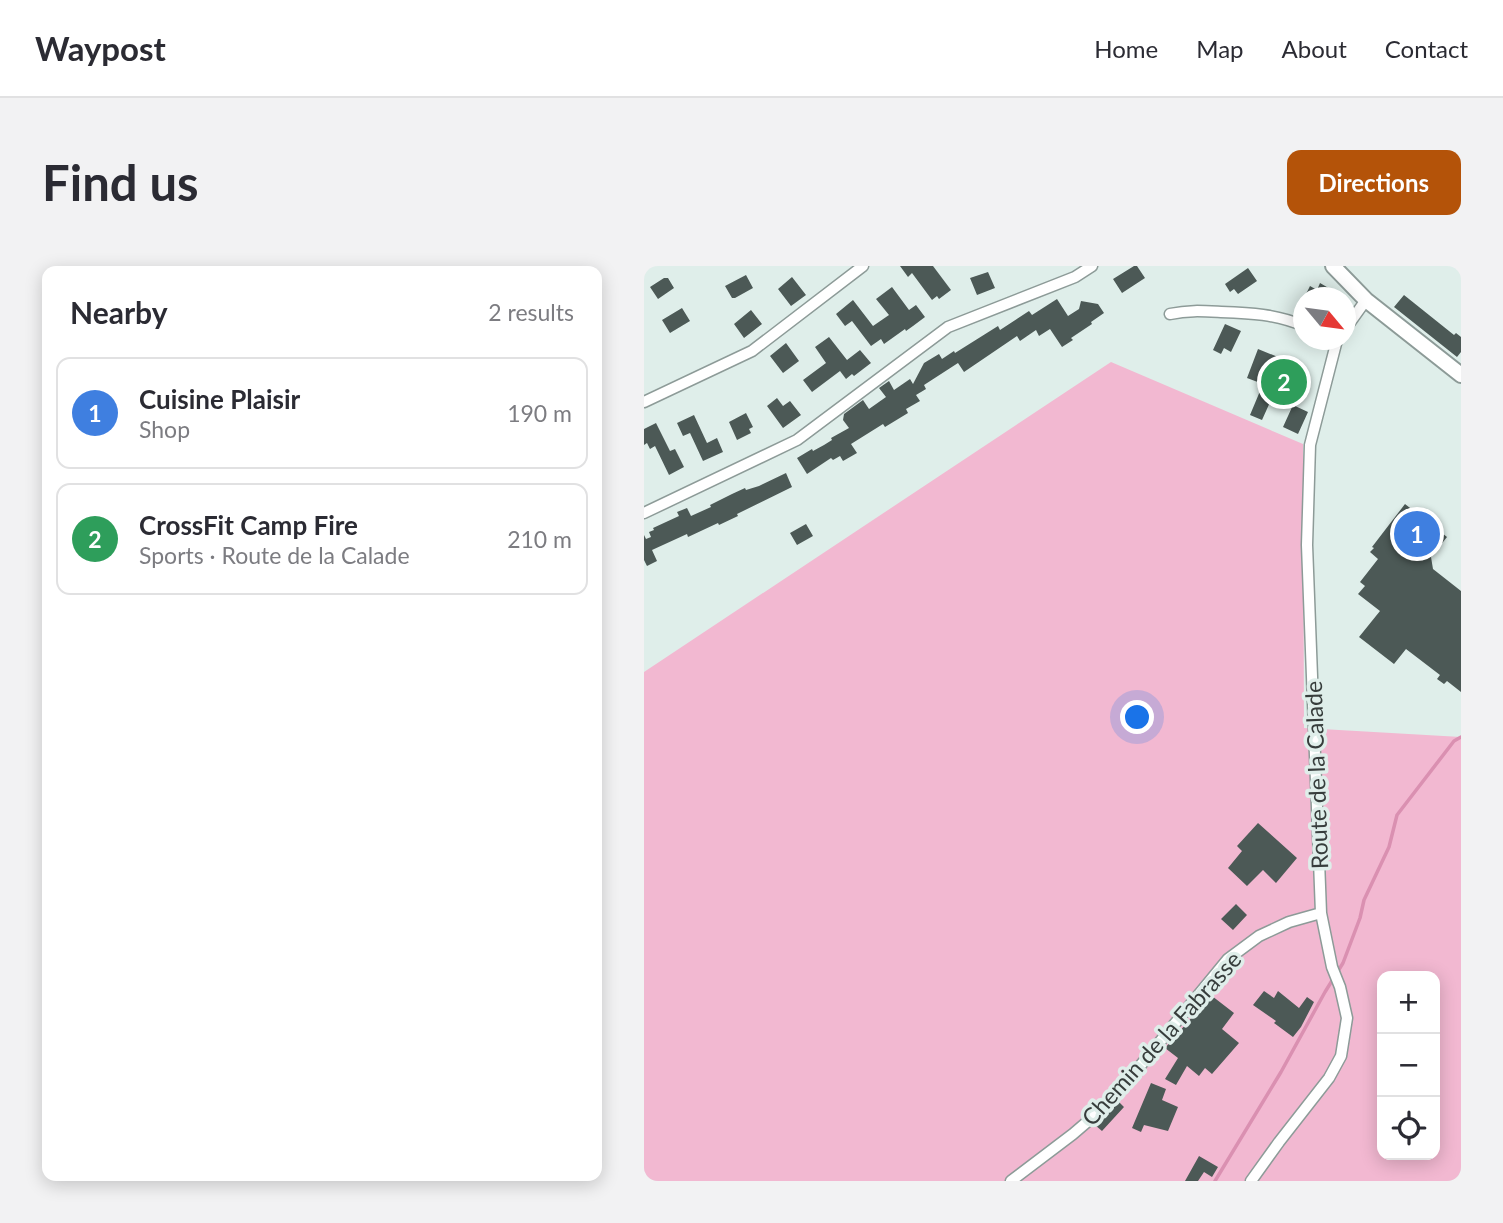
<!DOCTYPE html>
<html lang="en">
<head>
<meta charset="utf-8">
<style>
	body { margin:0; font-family:Lato,sans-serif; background:#f2f2f3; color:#2b2b33 }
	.controls { position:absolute; right:21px; bottom:21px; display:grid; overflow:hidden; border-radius:14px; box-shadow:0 4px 18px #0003 }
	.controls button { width:63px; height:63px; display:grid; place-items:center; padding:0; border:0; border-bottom:2px solid #e1e1e2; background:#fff; color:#2b2b33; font:35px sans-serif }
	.compass { position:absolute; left:649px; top:21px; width:63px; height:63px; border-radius:50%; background:#fff; box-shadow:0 4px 18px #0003; rotate:119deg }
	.you { position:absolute; left:494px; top:452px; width:24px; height:24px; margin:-18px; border:5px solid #fff; border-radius:50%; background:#1a73e8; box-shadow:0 0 0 10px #1a73e833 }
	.badge { display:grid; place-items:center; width:46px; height:46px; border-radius:50%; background:#b45309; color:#fff; font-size:23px; font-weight:700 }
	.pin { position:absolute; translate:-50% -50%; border:4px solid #fff; box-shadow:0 2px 7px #0006 }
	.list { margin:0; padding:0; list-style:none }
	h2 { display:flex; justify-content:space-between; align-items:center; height:91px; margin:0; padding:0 28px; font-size:30px }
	h2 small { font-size:23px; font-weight:400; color:#7c7c81 }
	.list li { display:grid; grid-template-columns:46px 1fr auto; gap:21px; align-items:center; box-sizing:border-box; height:112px; margin:0 14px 14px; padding:0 14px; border:2px solid #e1e1e2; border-radius:14px }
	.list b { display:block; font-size:26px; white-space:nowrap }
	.list p { margin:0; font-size:23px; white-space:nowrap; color:#7c7c81 }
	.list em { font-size:23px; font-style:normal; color:#7c7c81 }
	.icon { flex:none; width:38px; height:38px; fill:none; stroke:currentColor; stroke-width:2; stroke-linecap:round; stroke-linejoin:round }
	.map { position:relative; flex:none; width:817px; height:915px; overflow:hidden; border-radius:14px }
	header { display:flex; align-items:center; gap:42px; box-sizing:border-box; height:98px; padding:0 35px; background:#fff; border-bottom:2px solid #e1e1e2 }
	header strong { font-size:33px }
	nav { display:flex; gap:38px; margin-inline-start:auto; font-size:24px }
	.intro { display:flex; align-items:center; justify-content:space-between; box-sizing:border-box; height:168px; padding:0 42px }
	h1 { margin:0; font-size:49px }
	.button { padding:18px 32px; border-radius:14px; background:#b45309; color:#fff; font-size:24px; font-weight:700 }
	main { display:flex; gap:42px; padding:0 42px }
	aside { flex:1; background:#fff; border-radius:14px; box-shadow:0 4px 18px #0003 }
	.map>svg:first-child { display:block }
	.green { fill:#f2b8d1; fill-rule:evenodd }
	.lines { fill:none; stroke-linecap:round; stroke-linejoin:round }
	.stream { stroke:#da90b1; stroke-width:3.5 }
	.building { fill:#4c5956 }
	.minor-casing { stroke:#8d9b98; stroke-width:13 }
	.secondary-casing { stroke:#8d9b98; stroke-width:18 }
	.minor { stroke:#fff; stroke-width:10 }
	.secondary { stroke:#fff; stroke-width:14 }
	.labels { text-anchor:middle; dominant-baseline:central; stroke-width:7; stroke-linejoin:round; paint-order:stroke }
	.street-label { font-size:23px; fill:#373d3c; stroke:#dfeeea }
</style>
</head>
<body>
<header>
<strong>Waypost</strong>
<nav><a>Home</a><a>Map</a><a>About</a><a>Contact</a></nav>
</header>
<div class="intro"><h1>Find us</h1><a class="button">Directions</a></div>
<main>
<aside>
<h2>Nearby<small>2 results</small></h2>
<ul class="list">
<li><span class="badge" style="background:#3f7fe0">1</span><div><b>Cuisine Plaisir</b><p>Shop</p></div><em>190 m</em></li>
<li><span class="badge" style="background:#2e9e5b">2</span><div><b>CrossFit Camp Fire</b><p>Sports · Route de la Calade</p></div><em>210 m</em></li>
</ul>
</aside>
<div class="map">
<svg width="817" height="915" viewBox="0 0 817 915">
	<rect width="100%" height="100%" fill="#dfeeea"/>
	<path class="green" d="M 467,96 L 659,178 L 660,462 L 817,471 L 817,915 L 0,915 L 0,406 ZM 738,710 L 791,710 L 791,889 L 738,889 Z"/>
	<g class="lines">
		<path class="stream" d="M 571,915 L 637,806 L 681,726 L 699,697 L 716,652 L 720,634 L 745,581 L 753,549 L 810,475 L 817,471"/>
	</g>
	<path class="building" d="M 256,0 L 289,0 L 307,24 L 295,33 L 293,30 L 288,34 L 268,7 L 264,11 Z
		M 490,0 L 493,0 L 501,12 L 478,27 L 469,13 Z
		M 604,2 L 613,15 L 594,28 L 590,23 L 586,26 L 581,18 Z
		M 344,6 L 351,22 L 333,29 L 326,12 Z
		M 102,9 L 109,22 L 91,32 L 88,32 L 81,20 Z
		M 148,11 L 162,29 L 147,40 L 134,23 Z
		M 20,12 L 24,12 L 30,22 L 14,33 L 6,21 Z
		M 676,17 L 688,24 L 684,30 L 687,32 L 660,32 L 666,20 L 673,24 Z
		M 248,21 L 265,44 L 272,39 L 281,51 L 269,60 L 262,65 L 261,63 L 240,78 L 237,73 L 227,80 L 208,55 L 201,60 L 192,48 L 209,34 L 229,60 L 245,49 L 232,33 Z
		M 760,29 L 810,69 L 812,67 L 817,71 L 817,86 L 813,91 L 750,41 Z
		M 413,33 L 424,50 L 435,43 L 437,35 L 454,38 L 460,47 L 447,56 L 448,58 L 427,72 L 429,74 L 418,81 L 406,63 L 395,70 L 392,64 L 376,75 L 373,70 L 320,106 L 314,97 L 280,119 L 282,123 L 272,129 L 276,135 L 262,143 L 264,147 L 241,161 L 239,158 L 207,178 L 213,187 L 199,195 L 196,190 L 189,194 L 187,192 L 163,208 L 153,192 L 168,183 L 169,185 L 180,179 L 188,174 L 187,172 L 205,162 L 199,154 L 200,148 L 219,134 L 225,143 L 242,131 L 235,122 L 245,115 L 250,124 L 266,113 L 269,118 L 280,97 L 295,88 L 298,93 L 310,85 L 311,87 L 354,60 L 356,64 L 385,45 L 388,49 Z
		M 38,42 L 46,55 L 26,67 L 18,54 Z
		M 107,44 L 118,58 L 100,72 L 90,58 Z
		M 581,58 L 597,65 L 587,86 L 580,82 L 577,88 L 569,84 Z
		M 185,71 L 203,94 L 216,84 L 227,97 L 210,110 L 208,108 L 202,113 L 196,105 L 168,126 L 159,114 L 182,97 L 171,81 Z
		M 142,77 L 155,95 L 139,107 L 126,90 Z
		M 614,83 L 656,100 L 645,128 L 632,123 L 618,154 L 606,149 L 619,118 L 603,112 Z
		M 133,132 L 139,140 L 146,135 L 157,149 L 139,162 L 123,140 Z
		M 649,139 L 664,146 L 654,168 L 639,161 Z
		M 102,147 L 109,161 L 105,163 L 107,167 L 93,174 L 85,156 Z
		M 50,149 L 63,177 L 73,172 L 79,186 L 59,195 L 46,167 L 39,170 L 33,157 Z
		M 12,157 L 26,185 L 31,183 L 40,201 L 25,209 L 11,180 L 6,183 L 3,177 L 0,179 L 0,163 Z
		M 142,207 L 148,221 L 93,248 L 94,250 L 75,259 L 74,257 L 44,271 L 43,268 L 8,284 L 13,295 L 3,300 L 0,294 L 0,269 L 2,273 L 7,271 L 5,266 L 10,264 L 9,262 L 35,250 L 33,246 L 43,242 L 47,250 L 67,241 L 66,239 L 88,228 L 101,222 L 102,224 L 115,220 Z
		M 761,238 L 803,271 L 787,291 L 789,303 L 817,325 L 817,426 L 803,415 L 800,418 L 793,413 L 796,409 L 762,383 L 750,398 L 715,371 L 736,345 L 714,328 L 721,320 L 716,316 L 734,293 L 726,286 L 730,282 L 728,281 Z
		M 162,258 L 169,270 L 153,279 L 146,267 Z
		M 614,557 L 653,592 L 632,617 L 619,604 L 603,620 L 584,602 L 598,585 L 593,580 Z
		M 592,638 L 603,649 L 589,664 L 577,653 Z
		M 620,725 L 630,732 L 634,725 L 655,742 L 663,731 L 670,736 L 657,761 L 649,771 L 630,757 L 632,755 L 609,739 Z
		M 568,730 L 590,747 L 578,763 L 595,777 L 568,808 L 561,802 L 555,810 L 543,800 L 532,819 L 521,813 L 534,792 L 521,782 L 555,743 L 556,745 Z
		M 507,817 L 522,823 L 518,834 L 534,841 L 524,865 L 500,859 L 497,866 L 488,862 Z
		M 475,836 L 480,841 L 458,865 L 451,859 Z
		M 555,890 L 574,901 L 568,911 L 560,906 L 554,915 L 541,915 Z"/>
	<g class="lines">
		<defs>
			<path id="minor" d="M 526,48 C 545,44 558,45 577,46 C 606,47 632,48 660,60
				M 702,62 L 722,34
				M 0,136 L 108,85 L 219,0
				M 0,247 L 153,174 L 304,61 L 431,11 L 448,0
				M 367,915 L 429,868 L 457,844 L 487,811 L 584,693 L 615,670 L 645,656 L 677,647
				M 607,915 L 635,876 L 685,812 L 697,790 L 703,752 L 696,721 L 688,701 L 677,647 L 663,279 L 666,179 L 693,74"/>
			<path id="secondary" d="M 689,0 L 722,34 L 817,109"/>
		</defs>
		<use href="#minor" class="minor-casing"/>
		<use href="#secondary" class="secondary-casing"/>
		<use href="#minor" class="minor"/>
		<use href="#secondary" class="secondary"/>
	</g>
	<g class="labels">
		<g class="street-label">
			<text transform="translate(672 509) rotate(-92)">Route de la Calade</text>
			<text transform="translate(517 772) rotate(-48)">Chemin de la Fabrasse</text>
		</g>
	</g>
</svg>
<div class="controls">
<button>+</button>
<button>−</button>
<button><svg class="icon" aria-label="locate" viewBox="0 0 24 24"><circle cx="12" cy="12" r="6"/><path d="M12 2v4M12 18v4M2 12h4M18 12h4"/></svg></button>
</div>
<svg class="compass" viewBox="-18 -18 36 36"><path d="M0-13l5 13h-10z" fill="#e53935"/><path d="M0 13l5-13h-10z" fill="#7c7c81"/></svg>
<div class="you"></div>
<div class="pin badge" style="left:773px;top:268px;background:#3f7fe0">1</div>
<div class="pin badge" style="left:640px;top:116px;background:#2e9e5b">2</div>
</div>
</main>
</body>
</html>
